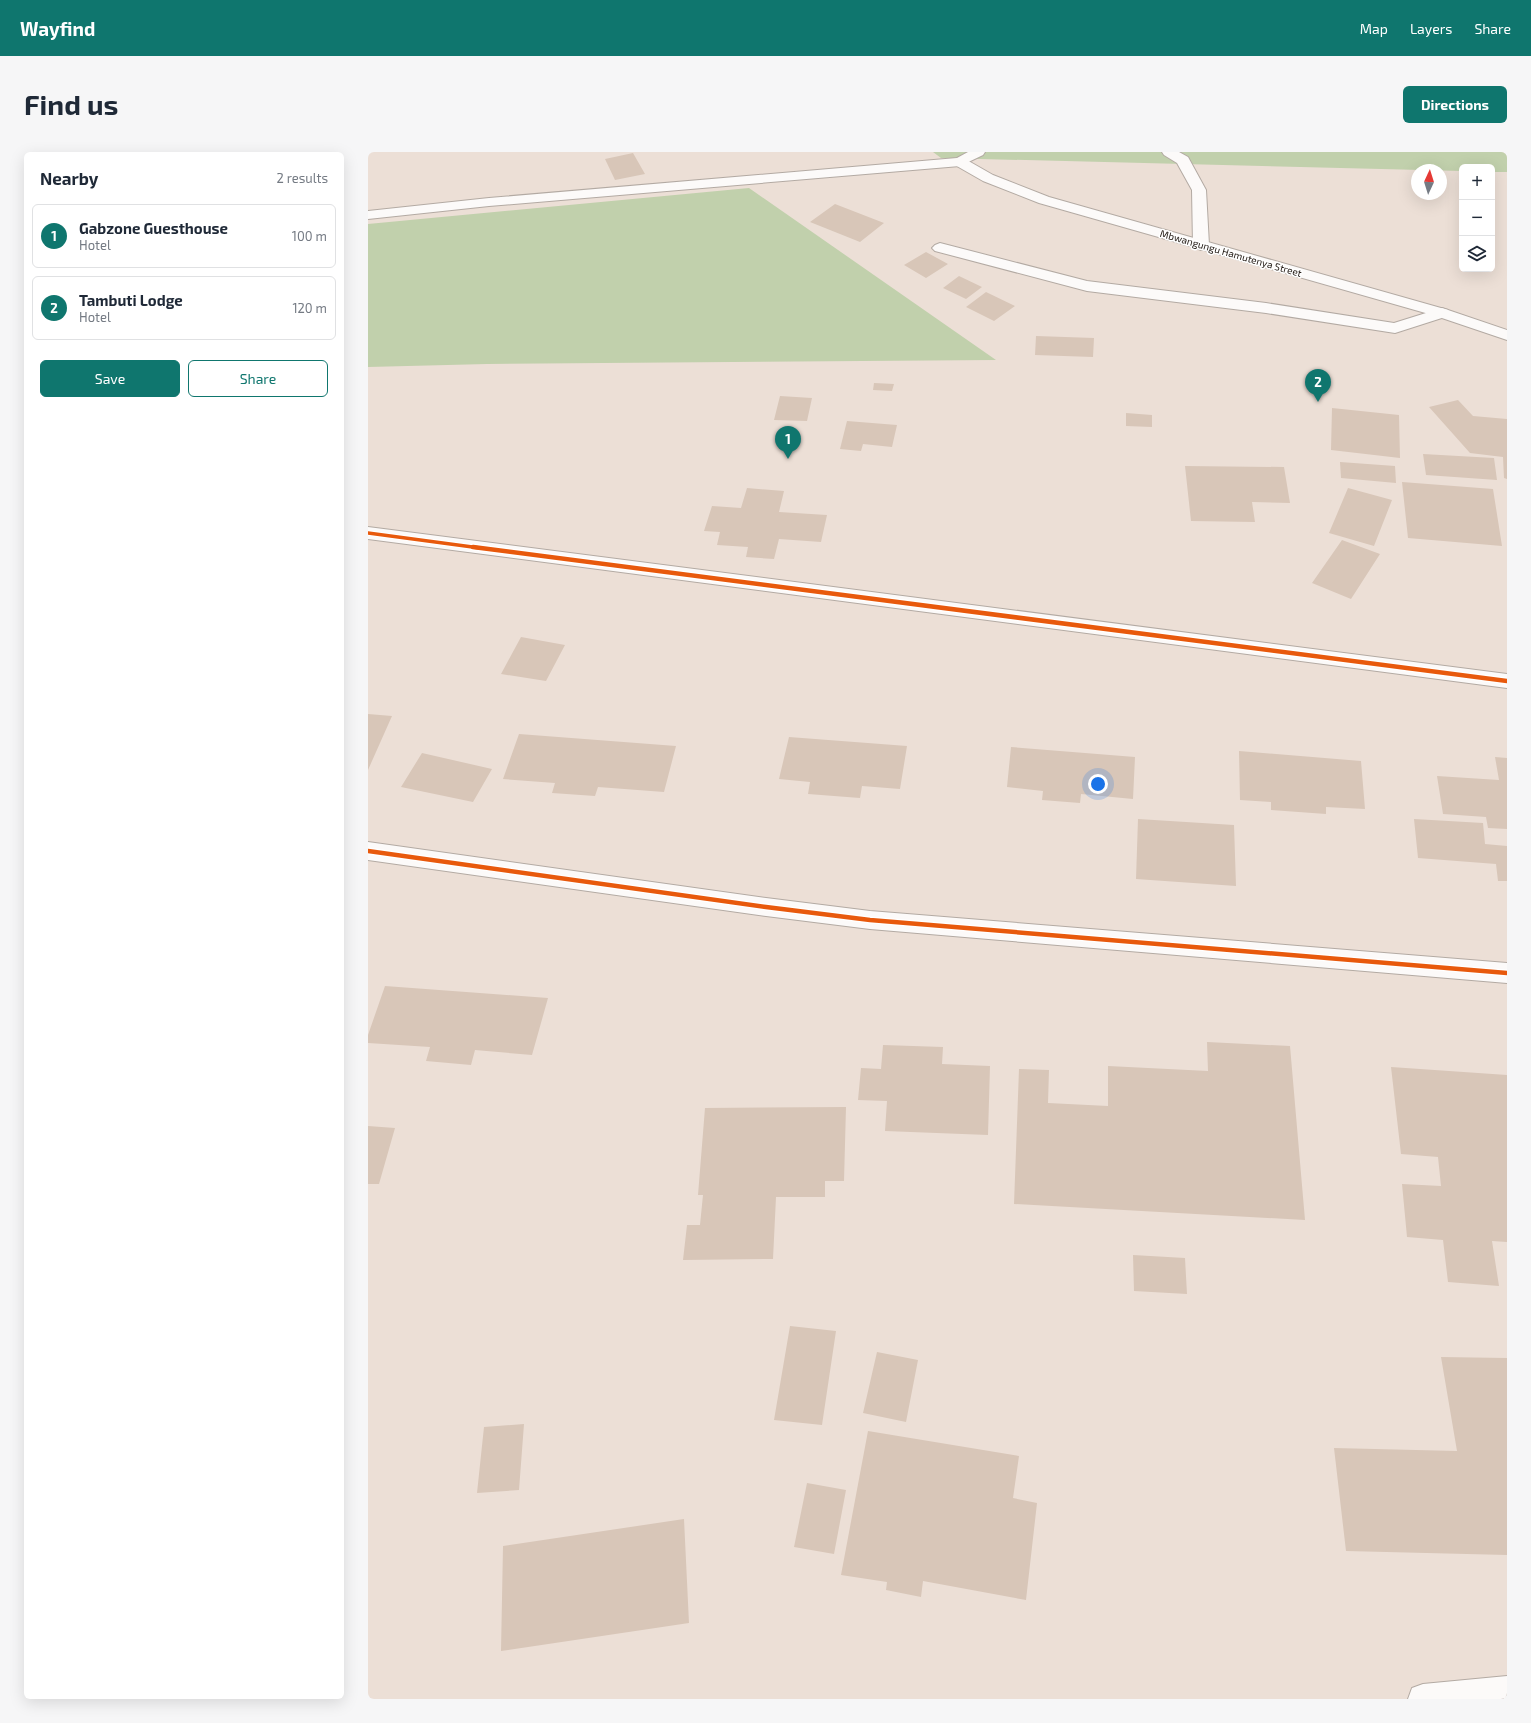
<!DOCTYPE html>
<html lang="en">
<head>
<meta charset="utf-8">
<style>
	body { margin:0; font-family:"Exo 2",sans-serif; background:#f6f6f7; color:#1f2937 }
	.controls { position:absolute; right:12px; top:12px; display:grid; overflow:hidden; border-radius:6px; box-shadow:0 4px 16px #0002 }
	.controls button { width:36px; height:36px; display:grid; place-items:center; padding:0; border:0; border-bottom:1px solid #e0e1e3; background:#fff; color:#1f2937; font:20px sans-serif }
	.compass { position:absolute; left:1043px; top:12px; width:36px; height:36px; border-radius:50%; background:#fff; box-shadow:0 4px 16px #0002; rotate:4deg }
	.you { position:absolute; left:730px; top:632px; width:14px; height:14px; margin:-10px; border:3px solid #fff; border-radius:50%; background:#1a73e8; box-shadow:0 0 0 6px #1a73e833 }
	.badge { display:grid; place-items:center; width:26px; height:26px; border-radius:50%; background:#0f766e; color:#fff; font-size:13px; font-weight:700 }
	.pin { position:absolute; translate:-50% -33px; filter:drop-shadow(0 1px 2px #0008) }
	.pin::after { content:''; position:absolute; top:21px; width:14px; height:12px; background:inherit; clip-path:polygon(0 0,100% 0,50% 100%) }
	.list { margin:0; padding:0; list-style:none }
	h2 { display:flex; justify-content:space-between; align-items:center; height:52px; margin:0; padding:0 16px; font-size:17px }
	h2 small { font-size:13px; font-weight:400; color:#747a83 }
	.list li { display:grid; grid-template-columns:26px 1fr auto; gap:12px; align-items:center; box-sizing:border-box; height:64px; margin:0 8px 8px; padding:0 8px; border:1px solid #e0e1e3; border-radius:6px }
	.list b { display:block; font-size:15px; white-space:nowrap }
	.list p { margin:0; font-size:13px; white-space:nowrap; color:#747a83 }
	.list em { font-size:13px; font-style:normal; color:#747a83 }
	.actions { display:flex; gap:8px; padding:12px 16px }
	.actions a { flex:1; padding:9px 0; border:1px solid #0f766e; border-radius:6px; text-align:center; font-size:14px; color:#0f766e }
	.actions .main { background:#0f766e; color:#fff }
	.icon { flex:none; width:22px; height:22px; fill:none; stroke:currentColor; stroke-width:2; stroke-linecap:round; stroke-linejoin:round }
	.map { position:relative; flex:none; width:1139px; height:1547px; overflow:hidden; border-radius:6px }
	header { display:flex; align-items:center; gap:24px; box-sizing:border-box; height:56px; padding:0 20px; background:#0f766e; color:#fff }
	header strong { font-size:19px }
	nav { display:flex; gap:22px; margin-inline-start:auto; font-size:14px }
	.intro { display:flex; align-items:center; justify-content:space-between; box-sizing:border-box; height:96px; padding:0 24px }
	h1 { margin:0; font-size:28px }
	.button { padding:10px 18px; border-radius:6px; background:#0f766e; color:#fff; font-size:14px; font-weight:700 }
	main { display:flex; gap:24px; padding:0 24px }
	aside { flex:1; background:#fff; border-radius:6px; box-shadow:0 4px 16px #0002 }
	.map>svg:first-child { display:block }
	.green { fill:#c1d0ac }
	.building { fill:#d8c6b8 }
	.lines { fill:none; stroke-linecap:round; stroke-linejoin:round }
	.lane-casing { stroke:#b3aaa3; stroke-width:2 }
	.street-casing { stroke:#b3aaa3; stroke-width:2 }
	.lane { fill:#fcfaf9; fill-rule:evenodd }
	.street { fill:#fcfaf9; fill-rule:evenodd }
	.cycleway-far1-casing { stroke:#fff; stroke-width:5.5 }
	.cycleway-casing { stroke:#fff; stroke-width:7 }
	.cycleway-far1 { stroke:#e8590c; stroke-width:3.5 }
	.cycleway { stroke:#e8590c; stroke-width:4.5 }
	.labels { text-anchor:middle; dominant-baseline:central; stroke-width:3; stroke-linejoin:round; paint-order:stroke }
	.far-street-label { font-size:10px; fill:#1d150f; stroke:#fff }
</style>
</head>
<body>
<header>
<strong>Wayfind</strong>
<nav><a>Map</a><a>Layers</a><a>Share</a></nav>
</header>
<div class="intro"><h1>Find us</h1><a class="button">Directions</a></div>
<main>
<aside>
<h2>Nearby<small>2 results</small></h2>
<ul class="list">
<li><span class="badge">1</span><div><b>Gabzone Guesthouse</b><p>Hotel</p></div><em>100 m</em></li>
<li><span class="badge">2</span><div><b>Tambuti Lodge</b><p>Hotel</p></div><em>120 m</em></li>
</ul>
<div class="actions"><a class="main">Save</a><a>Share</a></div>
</aside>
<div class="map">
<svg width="1139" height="1547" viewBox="0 0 1139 1547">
	<rect width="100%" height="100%" fill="#ecdfd6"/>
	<path class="green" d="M 565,0 L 1139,0 L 1139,20 L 1124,20 L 1124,15 L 1094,15 L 1094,19 L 573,6 Z
		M 381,36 L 628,208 L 119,212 L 0,215 L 0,72 Z"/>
	<path class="building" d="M 265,1 L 277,22 L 247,28 L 237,7 Z
		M 467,52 L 516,71 L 492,90 L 442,70 Z
		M 558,100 L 580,112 L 558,126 L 536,113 Z
		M 591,124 L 614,135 L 598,147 L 575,136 Z
		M 618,140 L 647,154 L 626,169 L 598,155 Z
		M 668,184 L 726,186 L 725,205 L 667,203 Z
		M 506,231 L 526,232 L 524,239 L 505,238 Z
		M 412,244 L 444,246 L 439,269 L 406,268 Z
		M 1090,248 L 1105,264 L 1139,267 L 1139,327 L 1136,326 L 1135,305 L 1102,301 L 1061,255 Z
		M 964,256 L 1031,263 L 1032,306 L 963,298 Z
		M 758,261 L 784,263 L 784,275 L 758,274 Z
		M 479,269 L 529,273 L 524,295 L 495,292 L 493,299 L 472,297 Z
		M 1055,302 L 1126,306 L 1129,328 L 1058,323 Z
		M 972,310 L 1027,314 L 1028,331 L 973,326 Z
		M 817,314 L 916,315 L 922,351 L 884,350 L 887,370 L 823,369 Z
		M 1034,330 L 1125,337 L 1134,394 L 1040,386 Z
		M 379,336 L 416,339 L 411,360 L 459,363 L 453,390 L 411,387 L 406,407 L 378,405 L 380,395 L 349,393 L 352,380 L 336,379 L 344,354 L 373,356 Z
		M 980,336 L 1024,348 L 1006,394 L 961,381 Z
		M 974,388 L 1012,402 L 983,447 L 944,431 Z
		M 153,485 L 197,493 L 178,529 L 133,522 Z
		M 0,562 L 24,564 L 0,618 Z
		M 151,582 L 308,594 L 296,640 L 230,635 L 227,644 L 184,641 L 187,631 L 135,627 Z
		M 421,585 L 539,594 L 532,637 L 494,634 L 492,646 L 440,642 L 442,630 L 411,627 Z
		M 643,595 L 767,605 L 765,647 L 713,642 L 712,651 L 674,648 L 675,639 L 639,635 Z
		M 871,599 L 993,609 L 997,657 L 958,655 L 958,662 L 903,658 L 903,650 L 872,648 Z
		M 54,601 L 124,617 L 105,650 L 33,635 Z
		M 1127,605 L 1139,606 L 1139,677 L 1120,676 L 1118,665 L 1075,662 L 1069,624 L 1131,628 Z
		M 770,667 L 866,673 L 868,734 L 768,727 Z
		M 1046,667 L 1115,671 L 1117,692 L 1139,694 L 1139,729 L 1130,729 L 1128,712 L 1050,706 Z
		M 17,834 L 180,846 L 164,903 L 107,898 L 103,913 L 58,909 L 62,895 L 0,891 L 0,883 Z
		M 839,890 L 922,894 L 937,1068 L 646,1052 L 651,917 L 681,918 L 680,951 L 740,954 L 740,914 L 840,919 Z
		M 515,893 L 575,895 L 574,912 L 622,914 L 620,983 L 517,979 L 519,949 L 490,948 L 493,916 L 513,917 Z
		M 1023,915 L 1139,923 L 1139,1090 L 1124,1089 L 1131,1134 L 1080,1130 L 1075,1088 L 1039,1085 L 1034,1032 L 1073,1034 L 1070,1005 L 1033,1002 Z
		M 478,955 L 476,1029 L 457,1029 L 457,1045 L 408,1045 L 405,1107 L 315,1108 L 319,1073 L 332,1073 L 335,1043 L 330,1043 L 337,956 Z
		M 0,974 L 27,976 L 11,1032 L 0,1032 Z
		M 765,1103 L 817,1106 L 819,1142 L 766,1139 Z
		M 422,1174 L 468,1179 L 454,1273 L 406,1268 Z
		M 509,1200 L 550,1208 L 538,1270 L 495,1261 Z
		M 1073,1205 L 1139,1206 L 1139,1403 L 978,1399 L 966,1296 L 1089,1299 Z
		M 156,1272 L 151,1338 L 109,1341 L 116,1275 Z
		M 500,1279 L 651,1304 L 645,1346 L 669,1351 L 658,1448 L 555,1429 L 553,1445 L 518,1438 L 519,1430 L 473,1423 Z
		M 439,1331 L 478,1338 L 466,1402 L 426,1395 Z
		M 316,1367 L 321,1471 L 133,1499 L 135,1394 Z"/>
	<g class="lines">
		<defs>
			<path id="lane" d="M 600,0 L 617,0 L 615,3 L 592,14 L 121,54 L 0,67 L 0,59 L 121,46 L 589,6 Z
				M 794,0 L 811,0 L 820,5 L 838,38 L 841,93 L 838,96 L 833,98 L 828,96 L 825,93 L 824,38 L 809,11 L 796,3 Z
				M 572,91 L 719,129 L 898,151 L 1026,171 L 1074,156 L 1080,158 L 1082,161 L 1080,164 L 1027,181 L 898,161 L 719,139 L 567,99 L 564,96 L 567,93 Z"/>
			<path id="street" d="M 592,6 L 597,7 L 625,23 L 681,45 L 1080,158 L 1139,178 L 1139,188 L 1068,164 L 671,51 L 615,29 L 587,13 L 585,10 L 587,7 Z
				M 0,375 L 1139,522 L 1139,536 L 0,387 Z
				M 0,690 L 398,746 L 502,759 L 1139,811 L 1139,831 L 502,777 L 398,764 L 0,708 Z
				M 1139,1524 L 1139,1547 L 1040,1547 L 1044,1536 L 1055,1532 Z"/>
		</defs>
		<use href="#lane" class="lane-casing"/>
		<use href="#street" class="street-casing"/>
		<use href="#lane" class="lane"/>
		<use href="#street" class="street"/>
		<defs>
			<path id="cycleway-far1" d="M 0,381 L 112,396"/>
			<path id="cycleway" d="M 105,395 L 1139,529
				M 0,699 L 398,755 L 502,768 L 1139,821"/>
		</defs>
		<use href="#cycleway-far1" class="cycleway-far1-casing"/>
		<use href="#cycleway" class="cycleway-casing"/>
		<use href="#cycleway-far1" class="cycleway-far1"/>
		<use href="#cycleway" class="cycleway"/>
	</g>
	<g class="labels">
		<g class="far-street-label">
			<text transform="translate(863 101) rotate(16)">Mbwangungu Hamutenya Street</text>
		</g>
	</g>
</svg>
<div class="controls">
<button>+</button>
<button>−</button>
<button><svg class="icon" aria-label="layers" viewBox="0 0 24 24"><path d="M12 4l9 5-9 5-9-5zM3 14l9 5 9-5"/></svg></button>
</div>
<svg class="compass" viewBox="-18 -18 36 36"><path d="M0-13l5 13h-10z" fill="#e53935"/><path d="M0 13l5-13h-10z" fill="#747a83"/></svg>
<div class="you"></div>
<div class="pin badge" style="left:420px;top:307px">1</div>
<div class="pin badge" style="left:950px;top:250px">2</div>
</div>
</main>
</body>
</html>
